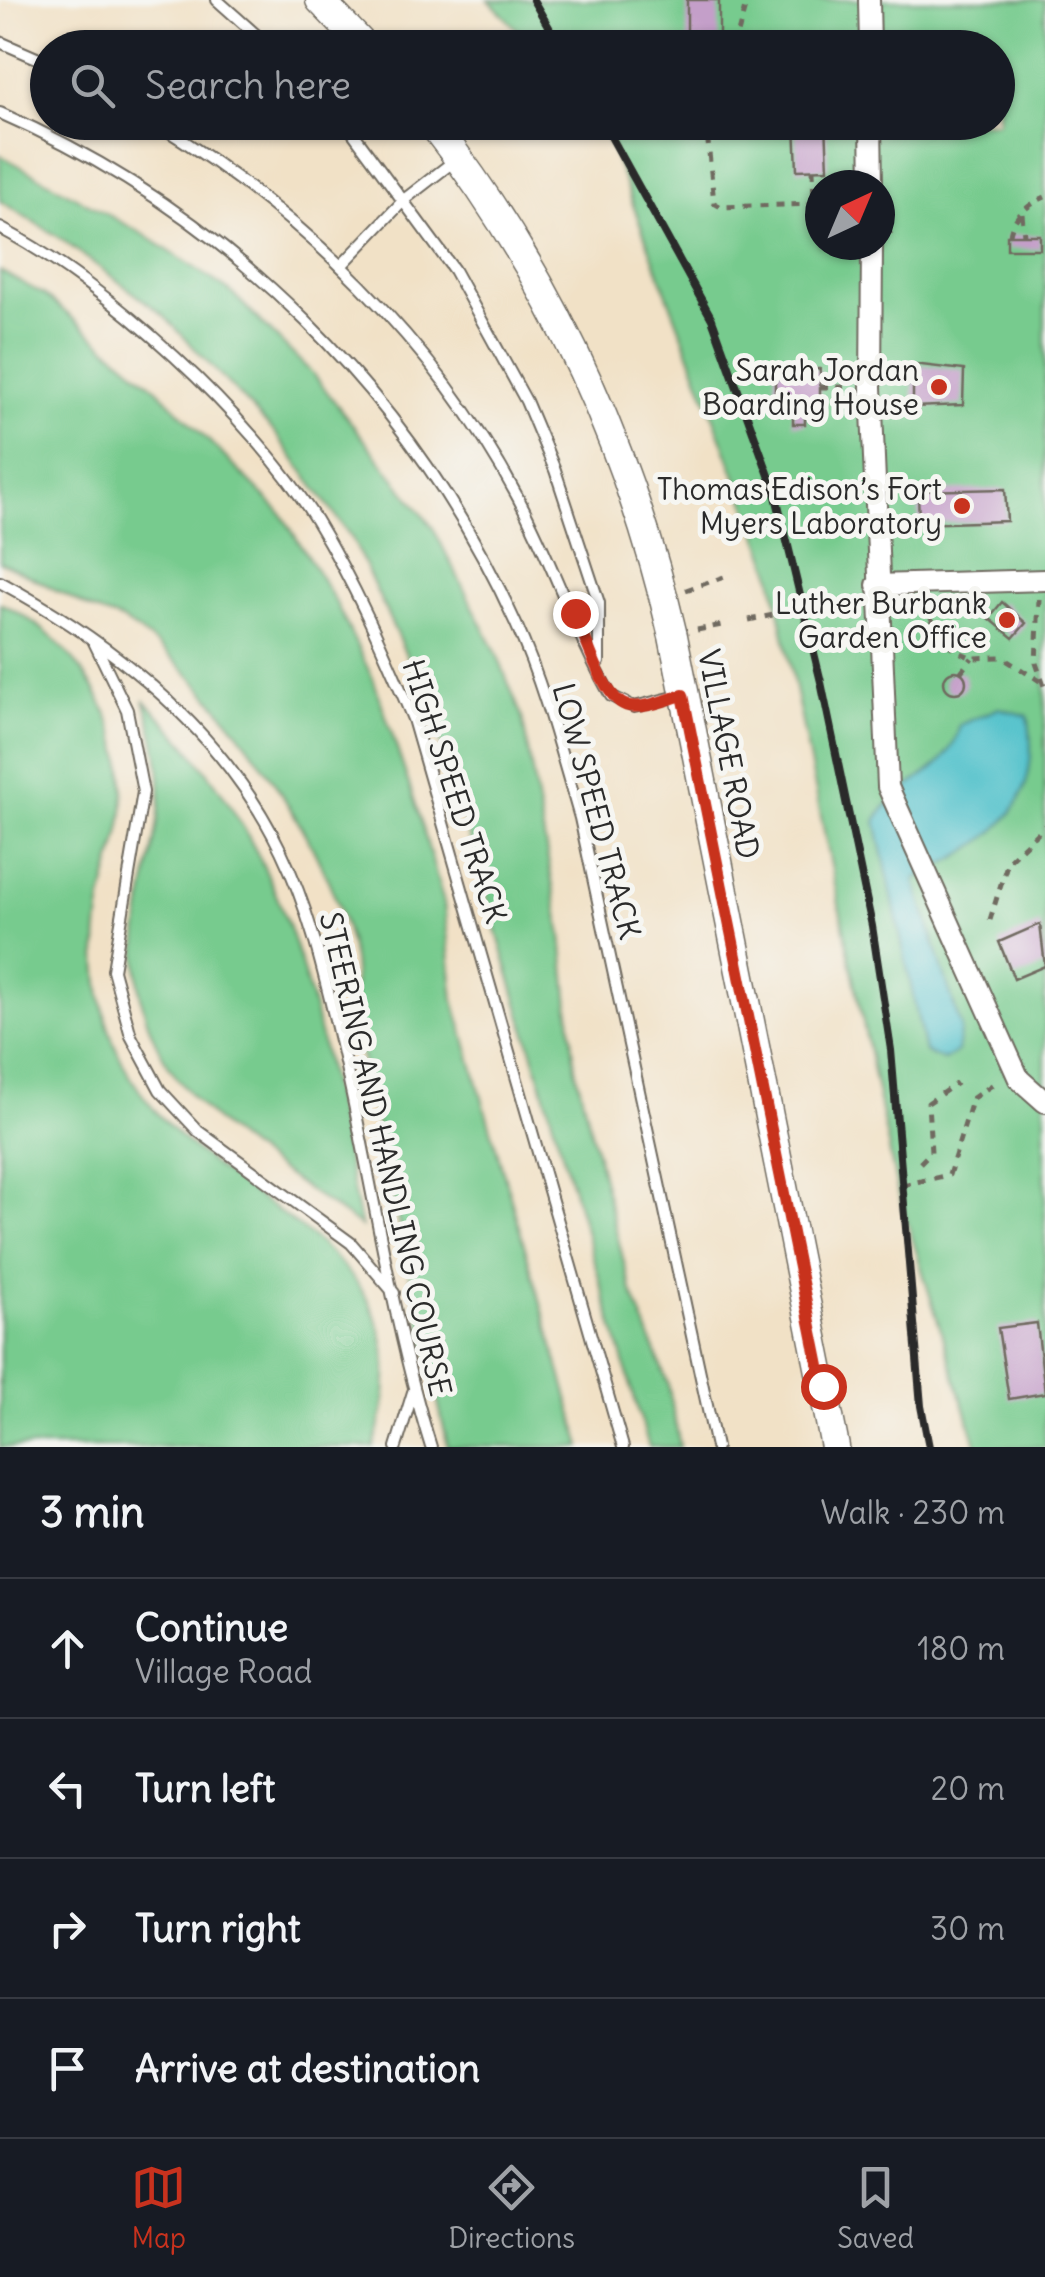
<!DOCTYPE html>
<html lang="en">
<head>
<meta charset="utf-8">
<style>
	body { margin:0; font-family:Delius,sans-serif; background:#20242c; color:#f1f3f6 }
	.compass { position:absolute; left:805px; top:170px; width:90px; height:90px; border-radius:50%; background:#171b24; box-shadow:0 2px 8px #0004; rotate:44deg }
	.stop { position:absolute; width:30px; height:30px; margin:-22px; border:8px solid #c8321e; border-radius:50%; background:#fff }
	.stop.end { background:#c8321e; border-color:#fff; box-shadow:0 2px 10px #0008 }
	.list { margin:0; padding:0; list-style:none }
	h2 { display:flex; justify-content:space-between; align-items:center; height:130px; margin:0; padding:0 40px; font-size:42px }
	h2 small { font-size:32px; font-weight:400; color:#9ea1a6 }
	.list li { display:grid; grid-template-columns:65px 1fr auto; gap:30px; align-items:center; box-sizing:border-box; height:140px; padding:0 40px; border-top:2px solid #363941 }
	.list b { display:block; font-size:38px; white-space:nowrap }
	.list p { margin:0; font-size:32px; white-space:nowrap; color:#9ea1a6 }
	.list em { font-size:32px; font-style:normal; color:#9ea1a6 }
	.icon { flex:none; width:55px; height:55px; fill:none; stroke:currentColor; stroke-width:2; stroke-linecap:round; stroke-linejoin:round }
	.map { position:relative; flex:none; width:1045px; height:1447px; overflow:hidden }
	.search { position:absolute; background:#171b24; box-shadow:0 2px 8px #0004; left:30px; right:30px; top:30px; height:110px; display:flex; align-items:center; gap:25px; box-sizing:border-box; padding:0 35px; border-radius:55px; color:#9ea1a6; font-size:38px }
	.sheet { height:690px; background:#171b24 }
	nav { display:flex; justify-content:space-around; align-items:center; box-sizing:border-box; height:140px; border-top:2px solid #363941; background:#171b24; font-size:28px; color:#9ea1a6 }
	nav a { display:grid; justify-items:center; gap:5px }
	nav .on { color:#c8321e }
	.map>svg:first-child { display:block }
	.green { fill:#77cb8e; stroke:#517b5c; stroke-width:2.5; fill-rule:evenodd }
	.water { fill:#56c3cc; stroke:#40777c; stroke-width:2.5 }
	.building { fill:#c49fc9 }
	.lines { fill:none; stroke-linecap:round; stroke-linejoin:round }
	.service-casing { stroke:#706b61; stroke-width:14 }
	.minor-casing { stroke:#706b61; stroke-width:24 }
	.tertiary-casing { stroke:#706b61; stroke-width:31 }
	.path { stroke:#706b61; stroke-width:5; stroke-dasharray:8 8; stroke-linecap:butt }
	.service { stroke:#fff; stroke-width:10 }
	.minor { stroke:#fff; stroke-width:20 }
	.tertiary { stroke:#fff; stroke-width:28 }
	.rail { stroke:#2b2b2b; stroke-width:8 }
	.route { stroke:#c8321e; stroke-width:12 }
	.poi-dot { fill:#c8321e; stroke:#f6f6f2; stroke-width:4 }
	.labels { text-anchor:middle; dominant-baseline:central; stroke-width:10; stroke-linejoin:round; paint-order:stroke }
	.poi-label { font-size:30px; fill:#2b2b2b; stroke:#f6f6f2; text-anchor:end }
	.street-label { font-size:30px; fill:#2b2b2b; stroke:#f6f6f2 }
</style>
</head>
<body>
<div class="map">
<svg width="1045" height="1447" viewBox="0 0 1045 1447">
	<rect width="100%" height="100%" fill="#f6f6f2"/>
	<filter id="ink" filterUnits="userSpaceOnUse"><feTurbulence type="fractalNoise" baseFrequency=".01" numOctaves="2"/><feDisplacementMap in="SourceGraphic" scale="20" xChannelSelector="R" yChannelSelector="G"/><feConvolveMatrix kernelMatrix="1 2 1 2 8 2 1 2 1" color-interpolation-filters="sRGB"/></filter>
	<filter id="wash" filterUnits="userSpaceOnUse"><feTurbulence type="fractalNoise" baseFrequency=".0048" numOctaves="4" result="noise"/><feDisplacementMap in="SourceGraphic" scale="40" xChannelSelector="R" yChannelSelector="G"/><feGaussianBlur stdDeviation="2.25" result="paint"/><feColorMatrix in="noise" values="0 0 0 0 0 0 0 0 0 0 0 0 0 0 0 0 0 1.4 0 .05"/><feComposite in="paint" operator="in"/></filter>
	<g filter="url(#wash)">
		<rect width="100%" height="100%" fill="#f1e1c6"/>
		<path class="green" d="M 489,0 L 1045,0 L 1045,1447 L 977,1447 L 897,1189 L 770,566 L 602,123 L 998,122 L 998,48 L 534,47 ZM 820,185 L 880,185 L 880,245 L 820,245 Z
			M 0,155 L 143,234 L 231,292 L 314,375 L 433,528 L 496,652 L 522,717 L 562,936 L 575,1068 L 630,1286 L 668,1384 L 680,1447 L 649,1447 L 431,709 L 353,540 L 276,434 L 161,313 L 57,236 L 0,201 Z
			M 0,271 L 45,295 L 158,390 L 281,513 L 333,597 L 374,681 L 417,808 L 444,903 L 454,1000 L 582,1447 L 448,1447 L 352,1014 C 353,996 356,977 353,960 C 338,856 214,673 123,621 C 114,616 103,615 94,610 C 63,595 33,576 0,562 Z
			M 0,603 C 77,638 132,726 123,811 C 120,842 108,870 102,900 C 92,952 97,1007 119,1055 C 195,1221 444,1221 374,1447 L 0,1447 Z
			M 144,700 C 301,852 317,1025 361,1227 C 238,1138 108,1078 143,901 C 159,813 172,790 144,700 Z"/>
		<path class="water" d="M 999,708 L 1028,716 C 1045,814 986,843 916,878 L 915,882 L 961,1027 L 957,1052 L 944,1060 L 925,1052 L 876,821 C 901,775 947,780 960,725 Z"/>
		<g id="blocks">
			<path class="building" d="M 687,0 L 719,0 L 719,48 L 687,48 Z
				M 826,123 L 828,169 L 797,170 L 795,125 Z
				M 1007,235 L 1040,235 L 1040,249 L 1007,249 Z
				M 913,364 L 964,370 L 963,405 L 913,407 Z
				M 775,369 L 820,369 L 820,409 L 805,409 L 805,424 L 793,424 L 793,408 L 775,408 Z
				M 1005,489 L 1007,521 L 919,524 L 918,491 Z
				M 1002,602 L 1026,623 L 1013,638 L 989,618 Z
				M944 682a11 11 0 1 1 22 0a11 11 0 1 1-22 0Z
				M 1040,924 L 1045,966 L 1014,979 L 999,942 Z
				M 1037,1323 L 1045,1393 L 1009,1399 L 998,1328 Z"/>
		</g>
	</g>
	<g filter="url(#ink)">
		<use href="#blocks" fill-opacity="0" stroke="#706b61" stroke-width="2.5"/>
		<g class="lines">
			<defs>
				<path id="service" d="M 217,0 L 271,48
					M 0,42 L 48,63
					M 0,113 C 228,212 414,397 516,624 C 544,686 561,753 580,818 L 716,1447
					M 154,122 C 302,213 435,342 517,496 C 552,560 575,633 611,696 L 634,707 L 682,695
					M 345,122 L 454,270 L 526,401 L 555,470 L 599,603 L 599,662
					M 0,228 C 109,285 251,416 316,520 C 355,584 384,651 413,719 L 623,1447
					M 341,266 L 405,199 L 458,158
					M 0,582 C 114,644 223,731 281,851 C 309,909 323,970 338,1032 C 371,1169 389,1312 431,1447
					M 93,640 L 127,710 L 143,792 L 113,970 L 131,1036 L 160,1090 L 198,1131 L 351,1243 L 394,1293
					M 396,1447 L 413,1392"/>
				<path id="minor" d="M 869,0 L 870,48
					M 871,122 L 872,185
					M 872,245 L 871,387 L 888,787 L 1019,1079 L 1045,1102
					M 877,585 L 1045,580"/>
				<path id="tertiary" d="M 320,0 L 366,48
					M 431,122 C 551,275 629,447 673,636 L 835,1447"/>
			</defs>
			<use href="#service" class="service-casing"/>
			<use href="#minor" class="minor-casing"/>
			<use href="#tertiary" class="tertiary-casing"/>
			<path class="path" d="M 734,48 L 747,0
				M 706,122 L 714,203 L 721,207 L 820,204
				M 802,122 L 806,124
				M 813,169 L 814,204
				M 890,200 L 890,234
				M 1022,214 L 1024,235
				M 1010,235 C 1012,217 1029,204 1045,197
				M 820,387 L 848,387
				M 686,590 L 724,577
				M 1039,599 L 1036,663 L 1045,689
				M 923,603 L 943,640 L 957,651 L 972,658 L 1001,657 L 1040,681
				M 749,620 L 773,615
				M 697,630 L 727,624
				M 960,673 L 972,658
				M 990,920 L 1008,861 L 1045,826
				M 920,1163 L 931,1152 L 928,1103 L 957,1083
				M 902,1185 L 949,1175 L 973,1098 L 995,1083
				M 1044,1371 L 1045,1371"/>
			<use href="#service" class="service"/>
			<use href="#minor" class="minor"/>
			<use href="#tertiary" class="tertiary"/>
			<path class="rail" d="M 533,0 L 561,48
				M 603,122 L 712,319 L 775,492 L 821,682 L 872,926 L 891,1050 L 921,1406 L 929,1447"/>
		</g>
	</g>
	<g class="lines" filter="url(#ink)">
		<path class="route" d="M 575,613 C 585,635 604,703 629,706 C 646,709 667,699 683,695 L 823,1386"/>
	</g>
	<g class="poi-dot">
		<circle cx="939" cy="387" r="10"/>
		<circle cx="962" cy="506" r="10"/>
		<circle cx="1007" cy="620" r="10"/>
	</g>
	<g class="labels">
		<g class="poi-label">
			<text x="919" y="370">Sarah Jordan<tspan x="919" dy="34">Boarding House</tspan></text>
			<text x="942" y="489">Thomas Edison’s Fort<tspan x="942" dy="34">Myers Laboratory</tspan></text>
			<text x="987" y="603">Luther Burbank<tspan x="987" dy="34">Garden Office</tspan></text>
		</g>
		<g class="street-label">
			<text transform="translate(729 754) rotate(79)">VILLAGE ROAD</text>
			<text transform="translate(455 791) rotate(72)">HIGH SPEED TRACK</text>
			<text transform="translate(597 811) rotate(75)">LOW SPEED TRACK</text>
			<text transform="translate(386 1154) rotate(77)">STEERING AND HANDLING COURSE</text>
		</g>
	</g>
</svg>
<svg class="compass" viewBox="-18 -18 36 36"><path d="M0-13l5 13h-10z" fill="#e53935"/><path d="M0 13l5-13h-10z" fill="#9ea1a6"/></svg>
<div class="stop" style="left:823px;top:1386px"></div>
<div class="stop end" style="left:575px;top:613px"></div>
<div class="search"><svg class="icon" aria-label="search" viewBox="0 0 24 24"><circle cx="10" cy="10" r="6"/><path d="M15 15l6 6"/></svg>Search here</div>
</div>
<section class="sheet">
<h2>3 min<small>Walk · 230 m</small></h2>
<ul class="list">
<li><svg class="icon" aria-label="ahead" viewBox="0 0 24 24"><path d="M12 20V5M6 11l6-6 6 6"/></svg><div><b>Continue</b><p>Village Road</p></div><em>180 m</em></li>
<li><svg class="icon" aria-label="left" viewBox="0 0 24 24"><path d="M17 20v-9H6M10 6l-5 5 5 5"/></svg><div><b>Turn left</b></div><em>20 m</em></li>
<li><svg class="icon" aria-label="right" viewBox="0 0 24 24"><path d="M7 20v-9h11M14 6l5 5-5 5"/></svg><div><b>Turn right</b></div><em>30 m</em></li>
<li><svg class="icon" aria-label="arrive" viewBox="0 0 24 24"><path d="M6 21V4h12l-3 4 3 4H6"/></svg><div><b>Arrive at destination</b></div></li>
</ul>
</section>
<nav>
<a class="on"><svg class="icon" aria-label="map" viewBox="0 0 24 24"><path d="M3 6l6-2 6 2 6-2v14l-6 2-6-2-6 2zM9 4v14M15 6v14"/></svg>Map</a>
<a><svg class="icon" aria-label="directions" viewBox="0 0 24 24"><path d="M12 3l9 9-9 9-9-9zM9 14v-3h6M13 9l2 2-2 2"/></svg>Directions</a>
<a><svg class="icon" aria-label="saved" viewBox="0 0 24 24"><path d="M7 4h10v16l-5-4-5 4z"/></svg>Saved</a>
</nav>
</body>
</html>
